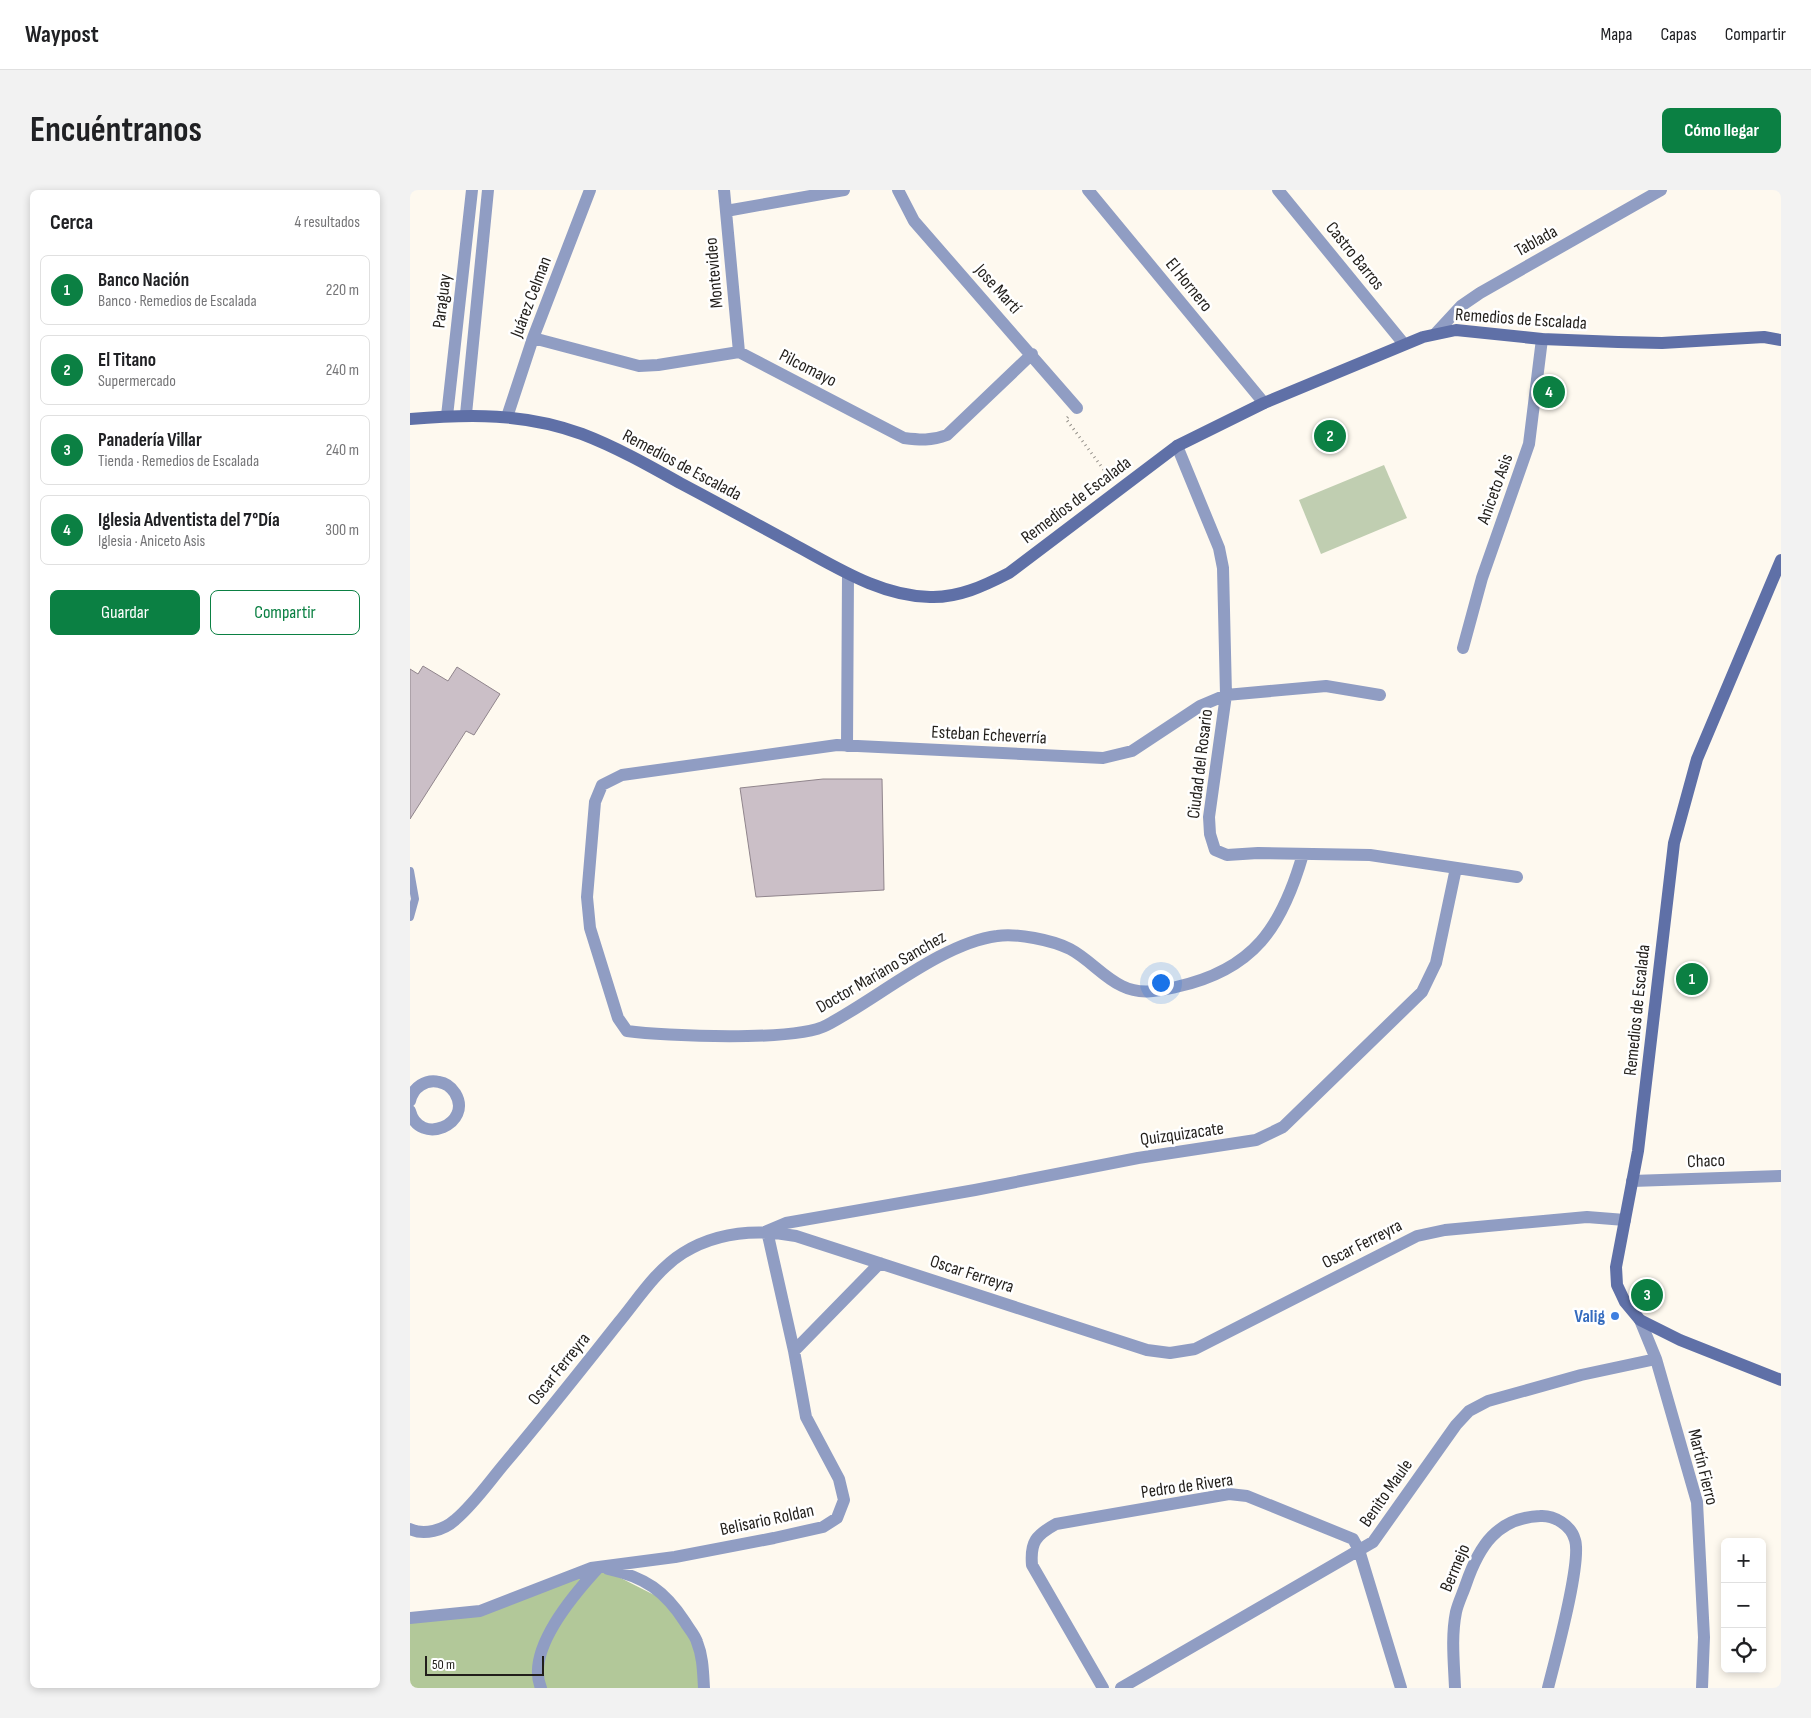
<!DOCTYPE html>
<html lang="es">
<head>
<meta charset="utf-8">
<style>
	body { margin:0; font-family:"Sofia Sans Condensed",sans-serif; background:#f2f2f2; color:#202124 }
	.controls { position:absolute; right:15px; bottom:15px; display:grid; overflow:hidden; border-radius:8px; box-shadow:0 2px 8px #0003 }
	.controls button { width:45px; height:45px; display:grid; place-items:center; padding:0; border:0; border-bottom:1px solid #e0e0e0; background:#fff; color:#202124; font:25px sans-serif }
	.scale { position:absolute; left:15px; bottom:12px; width:119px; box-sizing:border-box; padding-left:5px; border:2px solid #221f1b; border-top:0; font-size:14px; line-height:18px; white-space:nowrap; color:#221f1b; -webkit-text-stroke:4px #fff; paint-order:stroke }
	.you { position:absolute; left:750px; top:792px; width:18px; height:18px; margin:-12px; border:4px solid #fff; border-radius:50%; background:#1a73e8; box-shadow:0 0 0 8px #1a73e833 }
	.badge { display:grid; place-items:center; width:32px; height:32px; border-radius:50%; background:#0b8043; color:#fff; font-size:16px; font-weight:700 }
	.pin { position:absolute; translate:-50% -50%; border:2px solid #fff; box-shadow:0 1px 5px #0006 }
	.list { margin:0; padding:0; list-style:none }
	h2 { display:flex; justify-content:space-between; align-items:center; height:65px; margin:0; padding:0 20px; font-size:21px }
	h2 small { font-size:16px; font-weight:400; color:#757577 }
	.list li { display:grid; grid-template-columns:32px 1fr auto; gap:15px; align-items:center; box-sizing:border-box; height:70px; margin:0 10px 10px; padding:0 10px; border:1px solid #e0e0e0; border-radius:8px }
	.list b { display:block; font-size:19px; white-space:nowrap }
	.list p { margin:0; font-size:16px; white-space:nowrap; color:#757577 }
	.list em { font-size:16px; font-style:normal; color:#757577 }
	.actions { display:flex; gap:10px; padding:15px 20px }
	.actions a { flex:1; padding:11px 0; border:1px solid #0b8043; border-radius:8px; text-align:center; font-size:18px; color:#0b8043 }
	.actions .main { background:#0b8043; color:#fff }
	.icon { flex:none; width:28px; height:28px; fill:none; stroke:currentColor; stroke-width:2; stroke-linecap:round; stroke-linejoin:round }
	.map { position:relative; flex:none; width:1371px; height:1498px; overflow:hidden; border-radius:8px }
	header { display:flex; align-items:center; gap:30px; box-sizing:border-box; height:70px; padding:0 25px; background:#fff; border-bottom:1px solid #e0e0e0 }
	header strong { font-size:24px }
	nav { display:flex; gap:28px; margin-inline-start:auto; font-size:18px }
	.intro { display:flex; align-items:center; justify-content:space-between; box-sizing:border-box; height:120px; padding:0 30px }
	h1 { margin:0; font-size:35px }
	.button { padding:12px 22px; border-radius:8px; background:#0b8043; color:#fff; font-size:18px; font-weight:700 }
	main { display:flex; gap:30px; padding:0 30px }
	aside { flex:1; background:#fff; border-radius:8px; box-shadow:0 2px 8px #0003 }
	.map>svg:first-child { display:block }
	.green { fill:#c0ceb1 }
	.forest { fill:#b2c899 }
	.building { fill:#cbbfc7; stroke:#90858c }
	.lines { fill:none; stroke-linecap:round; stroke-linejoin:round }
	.path { stroke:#938f88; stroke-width:3; stroke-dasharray:1 4; stroke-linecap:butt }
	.service { stroke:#909dc3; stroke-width:8 }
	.minor { stroke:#909dc3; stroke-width:12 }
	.tertiary { stroke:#909dc3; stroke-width:12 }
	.secondary { stroke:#5f70a7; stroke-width:12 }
	.shop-dot { fill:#3f7fe0; stroke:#fff; stroke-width:2 }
	.labels { text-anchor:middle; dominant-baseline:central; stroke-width:5; stroke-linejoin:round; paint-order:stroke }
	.street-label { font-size:18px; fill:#221f1b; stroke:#fff }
	.shop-label { font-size:18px; font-weight:bold; fill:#366cbe; stroke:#fff; text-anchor:end }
</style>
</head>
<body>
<header>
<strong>Waypost</strong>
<nav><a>Mapa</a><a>Capas</a><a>Compartir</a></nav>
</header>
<div class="intro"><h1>Encuéntranos</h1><a class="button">Cómo llegar</a></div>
<main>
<aside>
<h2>Cerca<small>4 resultados</small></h2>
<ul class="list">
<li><span class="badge">1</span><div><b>Banco Nación</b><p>Banco · Remedios de Escalada</p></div><em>220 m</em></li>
<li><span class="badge">2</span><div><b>El Titano</b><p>Supermercado</p></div><em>240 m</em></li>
<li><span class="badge">3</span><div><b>Panadería Villar</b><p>Tienda · Remedios de Escalada</p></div><em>240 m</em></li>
<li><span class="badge">4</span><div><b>Iglesia Adventista del 7°Día</b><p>Iglesia · Aniceto Asis</p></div><em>300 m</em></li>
</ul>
<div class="actions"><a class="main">Guardar</a><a>Compartir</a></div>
</aside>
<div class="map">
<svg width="1371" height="1498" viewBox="0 0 1371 1498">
	<rect width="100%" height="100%" fill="#fef9ef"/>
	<path class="green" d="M 974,275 L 997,328 L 911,364 L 889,310 Z"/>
	<path class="forest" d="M 189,1377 L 262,1414 L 292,1472 L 294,1498 L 0,1498 L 0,1428 L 70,1421 Z"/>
	<path class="building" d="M 13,476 L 38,491 L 47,477 L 90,504 L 64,545 L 56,541 L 0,629 L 0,479 L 8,484 Z
		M 413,589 L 472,589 L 474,700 L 346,707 L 330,598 Z"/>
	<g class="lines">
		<path class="path" d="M 658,227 L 656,229 L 694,280"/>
		<path class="service" d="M 0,681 L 5,709 L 0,727"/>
		<path class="minor" d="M 314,0 L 329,162
			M 488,0 L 504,31 L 667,218
			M 678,0 L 854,213
			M 868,0 L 994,154
			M 316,21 L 434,0
			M 123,148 L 229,176 L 248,175 L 329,162 L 494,248 C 510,250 521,251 537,245 L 622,164
			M 56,224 L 78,0
			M 37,226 L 62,0
			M 97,227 L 123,148 L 180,0
			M 767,256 L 809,358 L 813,378 L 816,505 L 799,627 L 800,644 L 805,660 L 817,665 L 848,663 L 960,665 L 1107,687
			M 1053,458 L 1072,388 L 1119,254 L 1132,149
			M 437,556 L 438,384
			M 893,664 C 872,737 844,780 766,797 C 747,801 730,805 712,796 C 693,787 679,769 660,759 C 642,750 607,743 587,746 C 532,753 467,809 417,835 C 386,852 254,846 217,841 L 208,828 L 180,738 L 177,707 L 185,612 L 192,595 L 212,585 L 427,555 L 693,568 L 722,561 L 790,516 L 816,505 L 916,496 L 970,505
			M 0,911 C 3,897 16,889 29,892 C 36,893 41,897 45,903 C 64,934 9,957 0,921
			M 1222,991 L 1371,986
			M 1230,1130 L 1246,1169 L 1287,1312 L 1294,1447 L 1292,1498
			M 384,1161 L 357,1041 L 376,1033 L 565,1000 L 728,968 L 846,950 L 873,937 L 1012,802 L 1026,773 L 1046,678
			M 0,1339 C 14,1346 34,1340 45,1330 C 64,1314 79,1292 95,1273 C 134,1227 171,1180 209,1132 C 228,1109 247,1079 273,1063 C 307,1042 347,1039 386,1046 L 737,1160 L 760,1163 L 785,1159 L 1007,1046 L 1035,1040 L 1177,1027 L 1215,1030
			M 198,1379 C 235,1387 255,1401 275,1432 C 279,1439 285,1445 287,1452 C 293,1467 293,1482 294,1498
			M 0,1428 L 70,1421 L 181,1378 L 265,1367 L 364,1348 L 413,1337 L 427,1328 L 434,1310 L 429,1289 L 396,1227 L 384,1161 L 470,1073
			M 131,1498 C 115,1460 165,1403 189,1377
			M 693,1498 L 622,1375 C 620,1352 626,1345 646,1334 L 819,1304 L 837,1306 L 943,1349 L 949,1360 L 991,1498
			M 711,1498 L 963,1352 L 1046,1235 L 1059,1221 L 1078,1211 L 1171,1185 L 1246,1169
			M 1045,1498 C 1044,1473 1041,1447 1046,1422 C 1048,1413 1053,1403 1056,1394 C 1069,1356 1087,1328 1130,1326 C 1144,1325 1161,1335 1165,1350 C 1172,1372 1145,1470 1138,1498"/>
		<path class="tertiary" d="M 1026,143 L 1051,116 L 1070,103 L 1251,0"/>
		<path class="secondary" d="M 0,229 C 60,224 114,223 172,244 C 206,257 238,275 270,293 C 308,313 346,334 383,354 C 426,377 470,406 520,407 C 548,408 574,396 599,383 L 767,256 L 854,213 L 1013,147 L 1046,140 L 1132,149 L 1208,152 L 1252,153 L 1354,147 L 1371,150
			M 1371,370 L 1287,569 L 1264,653 L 1228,961 L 1206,1077 L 1207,1095 L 1215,1112 L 1230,1130 L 1270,1150 L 1371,1190"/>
	</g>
	<circle class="shop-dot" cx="1205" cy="1126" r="5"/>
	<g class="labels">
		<g class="street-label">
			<text transform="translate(1126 51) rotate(-29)">Tablada</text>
			<text transform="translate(945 66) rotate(51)">Castro Barros</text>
			<text transform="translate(304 83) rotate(-95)">Montevideo</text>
			<text transform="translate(779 95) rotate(51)">El Hornero</text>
			<text transform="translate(588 99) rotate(48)">Jose Martí</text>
			<text transform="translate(121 107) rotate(-69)">Juárez Celman</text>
			<text transform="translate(32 111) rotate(-83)">Paraguay</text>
			<text transform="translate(1111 129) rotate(4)">Remedios de Escalada</text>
			<text transform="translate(398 178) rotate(27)">Pilcomayo</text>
			<text transform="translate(272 275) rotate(28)">Remedios de Escalada</text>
			<text transform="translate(1085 299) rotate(-70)">Aniceto Asis</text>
			<text transform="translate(666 310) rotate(-37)">Remedios de Escalada</text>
			<text transform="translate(579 545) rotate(3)">Esteban Echeverría</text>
			<text transform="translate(790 574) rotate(-83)">Ciudad del Rosario</text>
			<text transform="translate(471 782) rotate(-30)">Doctor Mariano Sanchez</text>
			<text transform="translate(1227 820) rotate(-84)">Remedios de Escalada</text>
			<text transform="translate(772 944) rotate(-8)">Quizquizacate</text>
			<text transform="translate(1296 971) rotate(-2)">Chaco</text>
			<text transform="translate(952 1054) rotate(-27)">Oscar Ferreyra</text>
			<text transform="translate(562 1084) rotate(18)">Oscar Ferreyra</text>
			<text transform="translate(149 1179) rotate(-51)">Oscar Ferreyra</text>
			<text transform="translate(1293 1277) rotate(76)">Martín Fierro</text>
			<text transform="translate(777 1296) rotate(-8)">Pedro de Rivera</text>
			<text transform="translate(976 1303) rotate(-55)">Benito Maule</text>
			<text transform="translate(357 1330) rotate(-12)">Belisario Roldan</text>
			<text transform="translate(1045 1378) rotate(-67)">Bermejo</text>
		</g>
		<g class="shop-label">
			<text x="1195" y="1126">Valig</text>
		</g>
	</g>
</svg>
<div class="controls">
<button>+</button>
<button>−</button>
<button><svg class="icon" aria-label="locate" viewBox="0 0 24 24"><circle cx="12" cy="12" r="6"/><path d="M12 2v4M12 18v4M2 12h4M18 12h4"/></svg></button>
</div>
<div class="scale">50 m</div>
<div class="you"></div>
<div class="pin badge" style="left:1282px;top:789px">1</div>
<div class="pin badge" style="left:920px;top:246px">2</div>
<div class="pin badge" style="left:1237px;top:1105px">3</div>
<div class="pin badge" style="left:1139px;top:202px">4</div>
</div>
</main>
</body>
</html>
